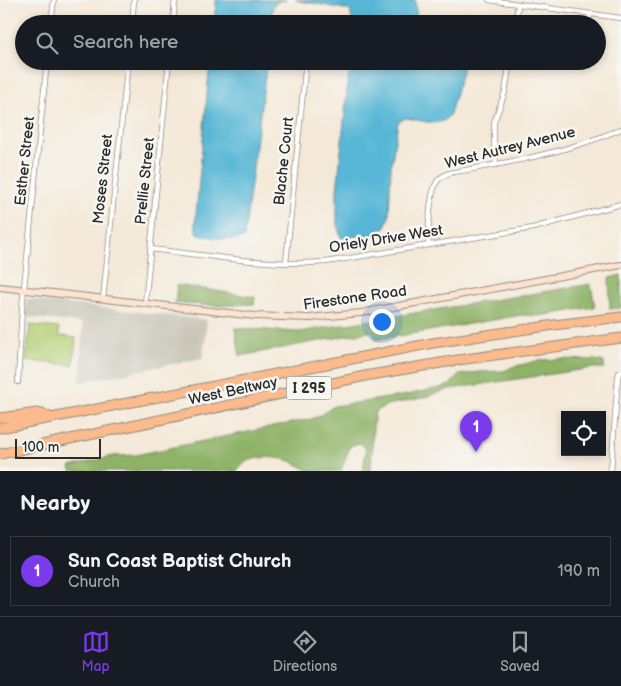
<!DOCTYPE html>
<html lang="en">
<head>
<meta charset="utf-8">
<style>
	body { margin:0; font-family:"Balsamiq Sans",sans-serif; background:#20242c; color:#f1f3f6 }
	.controls { position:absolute; right:15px; bottom:15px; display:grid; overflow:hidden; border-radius:0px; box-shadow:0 2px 8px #0003 }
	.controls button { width:45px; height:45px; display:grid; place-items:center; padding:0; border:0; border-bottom:1px solid #363941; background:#171b24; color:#f1f3f6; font:25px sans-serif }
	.scale { position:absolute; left:15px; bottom:12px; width:86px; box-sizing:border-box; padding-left:5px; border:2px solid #2b2b2b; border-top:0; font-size:14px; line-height:18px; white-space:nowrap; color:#2b2b2b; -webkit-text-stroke:4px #f6f6f2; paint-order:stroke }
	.you { position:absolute; left:381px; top:321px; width:18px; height:18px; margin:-12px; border:4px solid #fff; border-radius:50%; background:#1a73e8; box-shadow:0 0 0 8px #1a73e833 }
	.badge { display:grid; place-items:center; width:32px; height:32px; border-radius:50%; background:#7c3aed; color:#fff; font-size:16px; font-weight:700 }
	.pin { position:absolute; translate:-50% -41px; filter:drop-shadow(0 1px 2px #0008) }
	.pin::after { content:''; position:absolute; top:26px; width:18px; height:15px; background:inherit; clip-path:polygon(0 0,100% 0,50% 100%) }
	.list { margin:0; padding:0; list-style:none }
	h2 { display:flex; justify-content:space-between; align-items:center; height:65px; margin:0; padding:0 20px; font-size:21px }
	h2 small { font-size:16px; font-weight:400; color:#9ea1a6 }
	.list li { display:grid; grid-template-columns:32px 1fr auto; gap:15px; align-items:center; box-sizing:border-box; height:70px; margin:0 10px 10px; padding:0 10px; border:1px solid #363941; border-radius:0px }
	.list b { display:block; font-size:19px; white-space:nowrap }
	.list p { margin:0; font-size:16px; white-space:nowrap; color:#9ea1a6 }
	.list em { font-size:16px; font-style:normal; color:#9ea1a6 }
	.icon { flex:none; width:28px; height:28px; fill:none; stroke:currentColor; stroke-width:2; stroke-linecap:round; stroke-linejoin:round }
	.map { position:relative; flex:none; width:621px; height:471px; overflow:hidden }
	.search { position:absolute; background:#171b24; box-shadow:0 2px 8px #0003; left:15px; right:15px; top:15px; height:55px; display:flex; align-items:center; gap:12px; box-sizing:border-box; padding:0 18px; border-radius:28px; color:#9ea1a6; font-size:19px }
	.sheet { height:145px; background:#171b24 }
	nav { display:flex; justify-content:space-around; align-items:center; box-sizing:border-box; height:70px; border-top:1px solid #363941; background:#171b24; font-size:14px; color:#9ea1a6 }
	nav a { display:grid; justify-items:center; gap:2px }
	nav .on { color:#7c3aed }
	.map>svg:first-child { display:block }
	.industrial { fill:#c8c4b8 }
	.green { fill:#b3cf75; stroke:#6f7d50 }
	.forest { fill:#8eb266; stroke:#5c6e48 }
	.water { fill:#58b7d6; stroke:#427180 }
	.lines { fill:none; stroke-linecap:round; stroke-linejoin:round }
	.street-casing { stroke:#908a82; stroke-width:6 }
	.secondary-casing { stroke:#908a82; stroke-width:8 }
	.highway-casing { stroke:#908a82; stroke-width:11 }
	.street { stroke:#fff; stroke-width:4.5 }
	.secondary { stroke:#fde4d1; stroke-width:6 }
	.highway { stroke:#fbbb8c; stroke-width:9 }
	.labels { text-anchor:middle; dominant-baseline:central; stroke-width:5; stroke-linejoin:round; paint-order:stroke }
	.shield { fill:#f6f6f2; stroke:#686867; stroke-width:1 }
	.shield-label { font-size:14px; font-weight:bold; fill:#2b2b2b }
	.street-label { font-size:15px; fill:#2b2b2b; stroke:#f6f6f2 }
</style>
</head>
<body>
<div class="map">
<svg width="621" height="471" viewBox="0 0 621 471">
	<rect width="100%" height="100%" fill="#f6f6f2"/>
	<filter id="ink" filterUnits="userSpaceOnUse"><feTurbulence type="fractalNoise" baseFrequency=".02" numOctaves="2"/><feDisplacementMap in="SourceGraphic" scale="10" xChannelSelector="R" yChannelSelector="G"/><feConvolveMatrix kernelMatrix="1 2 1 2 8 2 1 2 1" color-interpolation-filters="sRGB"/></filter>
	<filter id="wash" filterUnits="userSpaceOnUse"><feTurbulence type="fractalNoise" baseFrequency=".0096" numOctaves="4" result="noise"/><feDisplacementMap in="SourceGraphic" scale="20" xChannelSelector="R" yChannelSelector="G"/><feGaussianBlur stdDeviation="1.12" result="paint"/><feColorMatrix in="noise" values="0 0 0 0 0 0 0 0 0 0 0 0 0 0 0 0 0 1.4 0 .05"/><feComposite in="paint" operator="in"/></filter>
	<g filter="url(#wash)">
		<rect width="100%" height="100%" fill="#f4e9d8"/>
		<path class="industrial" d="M 26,299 L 207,320 L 203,358 L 80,382 L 83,323 L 25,317 Z"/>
		<path class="green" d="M 30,325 L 59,328 L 59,336 L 76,338 L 73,365 L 26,361 Z"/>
		<path class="forest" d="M 621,275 L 621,308 L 610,309 L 609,278 Z
			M 591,284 L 595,307 L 539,316 L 522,315 L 376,340 L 372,331 L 240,356 L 235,328 L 299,332 Z
			M 177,285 L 255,297 L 254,304 L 217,306 L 175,303 Z
			M 561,359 L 595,360 L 604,362 L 604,368 L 593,368 L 450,389 L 422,398 L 387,405 L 375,412 L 373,426 L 371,471 L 363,471 L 366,449 L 360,443 L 350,446 L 341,471 C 332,471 322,471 313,471 C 304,470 296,462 287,460 C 271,456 246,455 237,471 L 71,471 L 70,467 L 113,456 L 135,455 L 311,419 L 319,416 L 334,406 L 402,396 L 439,388 L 450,385 L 458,375 L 479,372 L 504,371 L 512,367 L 541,360 Z"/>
		<path class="water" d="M 216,0 L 286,0 L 279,1 L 273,5 L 271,24 L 214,24 Z
			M 295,0 L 415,0 L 417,24 L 353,24 L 350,10 Z
			M 210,61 L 267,61 L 244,238 C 230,241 211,238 197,233 L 195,225 Z
			M 350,61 L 465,61 L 450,114 L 444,121 L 433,123 L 406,118 L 398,122 L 391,167 L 389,217 L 384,229 L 377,234 L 341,238 L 337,224 L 337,191 Z"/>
	</g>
	<g filter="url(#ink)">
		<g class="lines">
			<defs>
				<path id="street" d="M 489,0 L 621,18
					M 51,24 L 54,0
					M 132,24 L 134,0
					M 173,24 L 175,0
					M 515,24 L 518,5
					M 589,24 L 590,14
					M 583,67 L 584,61
					M 496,165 L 494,142 L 494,122 L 505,92 L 510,61
					M 428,244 C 429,228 429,192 438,180 C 441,177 445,175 449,173 C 507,163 566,153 621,129
					M 151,249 C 209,256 268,266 326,262 L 533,228 L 621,204
					M 286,263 L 306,61
					M 103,299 L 128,61
					M 145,304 L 169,61
					M 18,382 L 22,308 L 47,61
					M 611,471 L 618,377 L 619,373 L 621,372"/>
				<path id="secondary" d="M 0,287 L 255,316 L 309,318 L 361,313 L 621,265"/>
				<path id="highway" d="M 0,418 L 38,413 L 48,416
					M 0,428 L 433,343 L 554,325 L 621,317
					M 0,454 L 365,376 L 458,360 L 621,338"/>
			</defs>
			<use href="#street" class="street-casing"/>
			<use href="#secondary" class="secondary-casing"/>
			<use href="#highway" class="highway-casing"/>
			<use href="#street" class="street"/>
			<use href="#secondary" class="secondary"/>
			<use href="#highway" class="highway"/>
		</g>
	</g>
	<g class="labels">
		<rect class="shield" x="286.5" y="376.5" width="45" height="23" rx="4"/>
		<g class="shield-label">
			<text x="309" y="388">I 295</text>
		</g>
		<g class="street-label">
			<text transform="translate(510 148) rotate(-14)">West Autrey Avenue</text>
			<text transform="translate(25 161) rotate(-84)">Esther Street</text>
			<text transform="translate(284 161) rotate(-84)">Blache Court</text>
			<text transform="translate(103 179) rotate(-84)">Moses Street</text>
			<text transform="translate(145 181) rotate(-84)">Prellie Street</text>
			<text transform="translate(386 239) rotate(-9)">Oriely Drive West</text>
			<text transform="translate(355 298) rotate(-8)">Firestone Road</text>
			<text transform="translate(233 391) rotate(-12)">West Beltway</text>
		</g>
	</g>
</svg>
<div class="controls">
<button><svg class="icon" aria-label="locate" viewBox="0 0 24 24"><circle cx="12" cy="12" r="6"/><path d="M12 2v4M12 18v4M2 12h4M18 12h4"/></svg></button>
</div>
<div class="scale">100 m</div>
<div class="you"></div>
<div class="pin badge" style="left:476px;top:452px">1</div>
<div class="search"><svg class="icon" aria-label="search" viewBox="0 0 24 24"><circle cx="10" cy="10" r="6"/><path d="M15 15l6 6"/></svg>Search here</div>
</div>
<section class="sheet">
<h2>Nearby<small></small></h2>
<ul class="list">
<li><span class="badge">1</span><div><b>Sun Coast Baptist Church</b><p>Church</p></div><em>190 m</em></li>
</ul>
</section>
<nav>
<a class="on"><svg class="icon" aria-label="map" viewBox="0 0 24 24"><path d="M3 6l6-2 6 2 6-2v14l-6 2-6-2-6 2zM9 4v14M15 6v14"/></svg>Map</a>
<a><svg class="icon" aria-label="directions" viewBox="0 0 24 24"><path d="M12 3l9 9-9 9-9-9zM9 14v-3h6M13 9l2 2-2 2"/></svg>Directions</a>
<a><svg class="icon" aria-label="saved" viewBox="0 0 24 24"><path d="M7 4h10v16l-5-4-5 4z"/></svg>Saved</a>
</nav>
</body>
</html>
